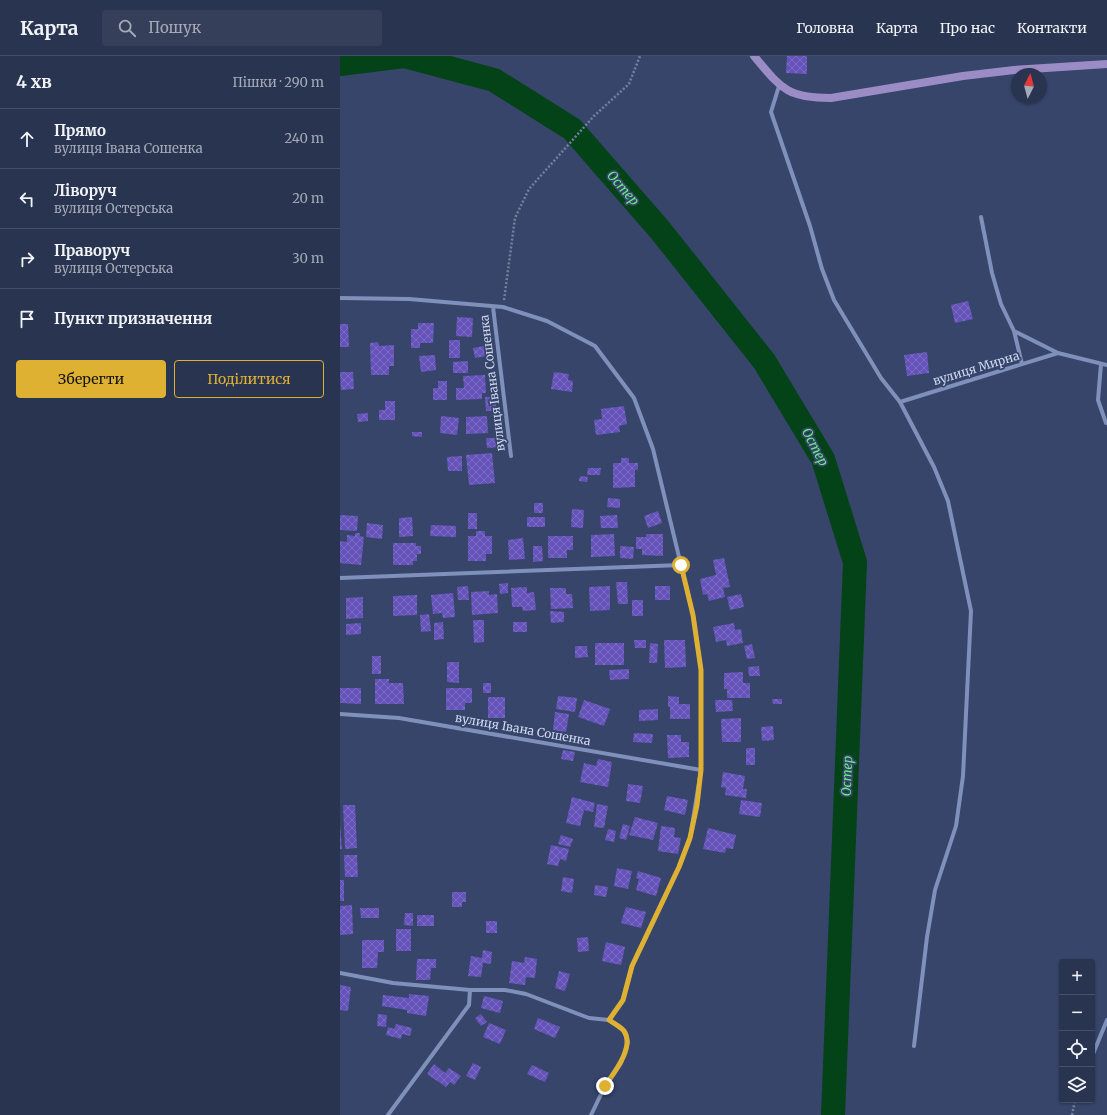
<!DOCTYPE html>
<html lang="uk">
<head>
<meta charset="utf-8">
<style>
	body { margin:0; font-family:Merriweather,serif; background:#353f5a; color:#f1f3f6 }
	.controls { position:absolute; right:12px; bottom:12px; display:grid; overflow:hidden; border-radius:4px; box-shadow:0 1px 3px #0004 }
	.controls button { width:36px; height:36px; display:grid; place-items:center; padding:0; border:0; border-bottom:1px solid #454f67; background:#293450; color:#f1f3f6; font:20px sans-serif }
	.compass { position:absolute; left:671px; top:12px; width:36px; height:36px; border-radius:50%; background:#293450; box-shadow:0 1px 3px #0004; rotate:6deg }
	.stop { position:absolute; width:12px; height:12px; margin:-9px; border:3px solid #deb133; border-radius:50%; background:#fff }
	.stop.end { background:#deb133; border-color:#fff; box-shadow:0 1px 4px #0008 }
	.list { margin:0; padding:0; list-style:none }
	h2 { display:flex; justify-content:space-between; align-items:center; height:52px; margin:0; padding:0 16px; font-size:17px }
	h2 small { font-size:13px; font-weight:400; color:#a5aab7 }
	.list li { display:grid; grid-template-columns:26px 1fr auto; gap:12px; align-items:center; box-sizing:border-box; height:60px; padding:0 16px; border-top:1px solid #454f67 }
	.list b { display:block; font-size:15px; white-space:nowrap }
	.list p { margin:0; font-size:13px; white-space:nowrap; color:#a5aab7 }
	.list em { font-size:13px; font-style:normal; color:#a5aab7 }
	.actions { display:flex; gap:8px; padding:12px 16px }
	.actions a { flex:1; padding:9px 0; border:1px solid #deb133; border-radius:4px; text-align:center; font-size:14px; color:#deb133 }
	.actions .main { background:#deb133; color:#111 }
	.icon { flex:none; width:22px; height:22px; fill:none; stroke:currentColor; stroke-width:2; stroke-linecap:round; stroke-linejoin:round }
	.map { position:relative; flex:none; width:767px; height:1059px; overflow:hidden }
	header { display:flex; align-items:center; gap:24px; box-sizing:border-box; height:56px; padding:0 20px; background:#293450; border-bottom:1px solid #454f67 }
	header strong { font-size:19px }
	nav { display:flex; gap:22px; margin-inline-start:auto; font-size:14px }
	.search { width:280px; height:36px; background:#353f5a; display:flex; align-items:center; gap:10px; box-sizing:border-box; padding:0 14px; border-radius:4px; color:#a5aab7; font-size:15px }
	main { display:flex }
	aside { flex:1; background:#293450 }
	.map>svg:first-child { display:block }
	.lines { fill:none; stroke-linecap:round; stroke-linejoin:round }
	.river { stroke:#044217; stroke-width:24 }
	.building { fill:url(#building-cross-hatch) }
	.path { stroke:#7480a0; stroke-width:2.5; stroke-dasharray:2 2; stroke-linecap:butt }
	.street { stroke:#7f90bb; stroke-width:4 }
	.secondary { stroke:#9c8cc6; stroke-width:8 }
	.route { stroke:#deb133; stroke-width:5 }
	.labels { text-anchor:middle; dominant-baseline:central; stroke-width:3.5; stroke-linejoin:round; paint-order:stroke }
	.street-label { font-size:12px; fill:#cfd8f0; stroke:#37456b }
	.water-label { font-size:13px; font-style:italic; fill:#69eb82; stroke:#37456b }
</style>
</head>
<body>
<header>
<strong>Карта</strong>
<div class="search"><svg class="icon" aria-label="search" viewBox="0 0 24 24"><circle cx="10" cy="10" r="6"/><path d="M15 15l6 6"/></svg>Пошук</div>
<nav><a>Головна</a><a>Карта</a><a>Про нас</a><a>Контакти</a></nav>
</header>
<main>
<aside>
<h2>4 хв<small>Пішки · 290 m</small></h2>
<ul class="list">
<li><svg class="icon" aria-label="ahead" viewBox="0 0 24 24"><path d="M12 20V5M6 11l6-6 6 6"/></svg><div><b>Прямо</b><p>вулиця Івана Сошенка</p></div><em>240 m</em></li>
<li><svg class="icon" aria-label="left" viewBox="0 0 24 24"><path d="M17 20v-9H6M10 6l-5 5 5 5"/></svg><div><b>Ліворуч</b><p>вулиця Остерська</p></div><em>20 m</em></li>
<li><svg class="icon" aria-label="right" viewBox="0 0 24 24"><path d="M7 20v-9h11M14 6l5 5-5 5"/></svg><div><b>Праворуч</b><p>вулиця Остерська</p></div><em>30 m</em></li>
<li><svg class="icon" aria-label="arrive" viewBox="0 0 24 24"><path d="M6 21V4h12l-3 4 3 4H6"/></svg><div><b>Пункт призначення</b></div></li>
</ul>
<div class="actions"><a class="main">Зберегти</a><a>Поділитися</a></div>
</aside>
<div class="map">
<svg width="767" height="1059" viewBox="0 0 767 1059">
	<defs>
		<pattern id="building-cross-hatch" width="8" height="8" patternUnits="userSpaceOnUse"><rect width="8" height="8" fill="#6553b9"/><path d="M0 0l8 8M0 8l8-8" fill="none" stroke="#7a6bc3"/></pattern>
	</defs>
	<rect width="100%" height="100%" fill="#37456b"/>
	<g class="lines">
		<path class="river" d="M 0,8 L 64,0 L 154,24 L 232,73 L 320,174 L 424,305 L 483,403 L 515,506 L 493,1059"/>
	</g>
	<path class="building" d="M 447,0 L 467,0 L 467,18 L 446,17 Z
		M 628,245 L 633,263 L 615,267 L 611,249 Z
		M 117,261 L 133,262 L 132,281 L 116,280 Z
		M 78,267 L 94,267 L 93,287 L 80,287 L 80,292 L 71,292 L 71,273 L 78,273 Z
		M 0,268 L 8,268 L 9,291 L 0,291 Z
		M 109,284 L 120,284 L 120,302 L 109,302 Z
		M 38,286 L 39,290 L 54,289 L 54,310 L 49,310 L 49,319 L 31,319 L 30,287 Z
		M 144,290 L 146,300 L 135,302 L 133,292 Z
		M 587,296 L 589,317 L 567,320 L 564,299 Z
		M 95,299 L 96,314 L 81,316 L 79,300 Z
		M 128,305 L 128,317 L 113,317 L 113,306 Z
		M 0,316 L 13,316 L 14,333 L 1,334 Z
		M 214,316 L 229,318 L 228,324 L 233,325 L 232,336 L 211,333 Z
		M 145,319 L 146,337 L 142,337 L 142,343 L 116,344 L 116,332 L 124,332 L 123,320 Z
		M 98,325 L 107,325 L 107,344 L 93,344 L 93,332 L 98,332 Z
		M 145,341 L 156,341 L 156,355 L 146,355 Z
		M 45,345 L 55,345 L 55,364 L 39,364 L 39,354 L 45,354 Z
		M 284,350 L 287,368 L 279,370 L 280,376 L 256,379 L 254,364 L 262,363 L 261,353 Z
		M 28,357 L 28,365 L 18,366 L 17,358 Z
		M 101,360 L 119,362 L 117,379 L 100,377 Z
		M 147,360 L 148,377 L 126,378 L 126,361 Z
		M 72,376 L 82,376 L 82,381 L 72,380 Z
		M 146,382 L 159,382 L 160,391 L 147,392 Z
		M 152,397 L 155,427 L 129,429 L 126,399 Z
		M 122,400 L 122,415 L 108,415 L 107,401 Z
		M 281,402 L 289,402 L 289,407 L 298,407 L 298,414 L 295,414 L 295,431 L 273,432 L 273,407 L 281,407 Z
		M 248,412 L 261,412 L 260,419 L 247,419 Z
		M 240,420 L 248,421 L 247,426 L 239,425 Z
		M 268,442 L 280,443 L 280,452 L 267,451 Z
		M 194,447 L 203,447 L 203,457 L 194,457 Z
		M 232,453 L 244,454 L 243,472 L 231,471 Z
		M 318,455 L 322,467 L 308,472 L 304,460 Z
		M 128,457 L 137,457 L 137,473 L 128,473 Z
		M 0,459 L 18,460 L 17,475 L 0,474 Z
		M 277,459 L 278,472 L 261,472 L 260,460 Z
		M 72,461 L 73,480 L 59,481 L 59,462 Z
		M 187,461 L 205,461 L 205,471 L 187,471 Z
		M 27,467 L 43,469 L 42,483 L 26,481 Z
		M 91,469 L 116,470 L 116,481 L 90,480 Z
		M 136,475 L 145,475 L 145,480 L 152,480 L 152,498 L 146,498 L 146,505 L 128,505 L 128,480 L 136,480 Z
		M 15,477 L 20,477 L 20,480 L 24,481 L 21,509 L 0,507 L 0,485 L 7,486 L 7,479 L 15,480 Z
		M 274,478 L 275,500 L 251,501 L 251,479 Z
		M 306,478 L 323,478 L 323,500 L 302,499 L 302,493 L 296,493 L 296,481 L 306,481 Z
		M 208,480 L 233,480 L 233,494 L 227,494 L 227,502 L 208,502 Z
		M 183,482 L 185,503 L 169,504 L 168,484 Z
		M 53,487 L 76,487 L 76,490 L 81,490 L 81,498 L 77,498 L 77,505 L 73,505 L 73,509 L 53,509 Z
		M 193,490 L 202,490 L 203,505 L 193,506 Z
		M 280,490 L 294,491 L 293,503 L 280,502 Z
		M 384,502 L 390,531 L 383,532 L 385,541 L 369,545 L 367,538 L 363,539 L 360,523 L 376,519 L 373,504 Z
		M 276,526 L 287,526 L 288,548 L 278,548 Z
		M 168,527 L 168,537 L 160,538 L 159,528 Z
		M 128,530 L 129,544 L 118,544 L 117,531 Z
		M 270,530 L 270,554 L 250,555 L 249,531 Z
		M 315,530 L 330,530 L 330,544 L 315,544 Z
		M 187,531 L 187,537 L 194,536 L 196,554 L 183,555 L 182,551 L 172,551 L 171,532 Z
		M 210,532 L 226,532 L 226,538 L 232,538 L 233,552 L 211,553 Z
		M 149,535 L 149,539 L 157,538 L 158,557 L 132,559 L 131,536 Z
		M 113,537 L 115,561 L 103,562 L 102,557 L 93,558 L 91,539 Z
		M 401,538 L 404,551 L 390,554 L 387,541 Z
		M 77,539 L 77,559 L 53,560 L 53,540 Z
		M 23,541 L 23,562 L 6,563 L 6,542 Z
		M 292,544 L 303,544 L 303,560 L 292,560 Z
		M 210,555 L 224,556 L 224,566 L 211,567 Z
		M 89,558 L 91,575 L 81,576 L 80,559 Z
		M 133,564 L 144,564 L 144,586 L 134,587 Z
		M 103,566 L 104,583 L 94,584 L 94,567 Z
		M 173,566 L 187,566 L 187,576 L 173,576 Z
		M 21,567 L 21,578 L 6,579 L 6,568 Z
		M 394,567 L 395,574 L 401,573 L 403,587 L 387,590 L 386,584 L 376,586 L 373,571 Z
		M 294,584 L 306,584 L 306,592 L 295,592 Z
		M 324,584 L 345,584 L 346,611 L 325,612 Z
		M 255,587 L 284,587 L 284,609 L 255,609 Z
		M 310,587 L 318,588 L 317,607 L 309,607 Z
		M 412,588 L 415,602 L 407,603 L 404,590 Z
		M 235,590 L 247,590 L 248,601 L 235,602 Z
		M 32,600 L 41,600 L 41,618 L 32,618 Z
		M 107,606 L 119,606 L 119,627 L 107,626 Z
		M 419,610 L 420,620 L 409,620 L 408,611 Z
		M 289,613 L 289,623 L 270,624 L 269,614 Z
		M 403,616 L 403,627 L 410,627 L 410,642 L 387,642 L 387,633 L 384,633 L 384,617 Z
		M 35,623 L 49,623 L 49,627 L 63,627 L 64,648 L 35,648 Z
		M 143,627 L 151,627 L 151,637 L 143,637 Z
		M 0,632 L 21,632 L 21,648 L 0,647 Z
		M 106,632 L 132,632 L 132,647 L 125,647 L 125,654 L 106,654 Z
		M 218,640 L 237,642 L 235,656 L 216,653 Z
		M 328,640 L 339,641 L 339,648 L 350,648 L 350,663 L 330,663 L 330,651 L 328,651 Z
		M 148,641 L 165,641 L 165,662 L 148,662 Z
		M 432,643 L 442,643 L 442,648 L 433,648 Z
		M 244,644 L 270,653 L 264,670 L 238,661 Z
		M 375,644 L 392,644 L 393,655 L 376,656 Z
		M 318,653 L 318,664 L 299,665 L 299,654 Z
		M 215,656 L 229,658 L 226,676 L 213,674 Z
		M 401,662 L 401,686 L 382,686 L 381,663 Z
		M 433,670 L 434,684 L 422,685 L 421,671 Z
		M 294,677 L 313,678 L 312,687 L 293,686 Z
		M 327,679 L 341,679 L 341,686 L 349,686 L 349,701 L 328,702 Z
		M 406,692 L 415,692 L 415,709 L 406,709 Z
		M 223,694 L 235,696 L 233,705 L 221,703 Z
		M 258,703 L 272,706 L 268,731 L 240,726 L 244,707 L 256,710 Z
		M 383,716 L 405,720 L 403,733 L 407,733 L 406,742 L 385,739 L 386,732 L 381,731 Z
		M 288,728 L 303,730 L 300,747 L 286,745 Z
		M 327,740 L 348,744 L 345,759 L 324,754 Z
		M 232,741 L 255,747 L 253,756 L 244,754 L 240,770 L 226,767 Z
		M 401,744 L 422,747 L 420,761 L 399,758 Z
		M 257,748 L 268,750 L 264,772 L 254,771 Z
		M 3,749 L 15,749 L 17,792 L 5,793 Z
		M 295,761 L 318,767 L 313,784 L 289,779 Z
		M 283,768 L 290,770 L 286,784 L 279,782 Z
		M 0,769 L 2,793 L 0,793 Z
		M 321,770 L 335,772 L 334,781 L 341,782 L 338,798 L 318,795 Z
		M 368,772 L 396,779 L 393,793 L 386,792 L 385,797 L 363,793 Z
		M 268,773 L 276,775 L 274,786 L 265,784 Z
		M 221,779 L 233,783 L 230,791 L 218,788 Z
		M 211,789 L 229,793 L 226,805 L 220,803 L 218,810 L 207,808 Z
		M 4,799 L 17,799 L 18,821 L 5,821 Z
		M 277,812 L 292,815 L 288,833 L 274,830 Z
		M 298,815 L 321,822 L 316,840 L 296,834 L 299,823 L 296,822 Z
		M 223,821 L 234,823 L 232,837 L 221,835 Z
		M 0,824 L 4,824 L 4,845 L 0,845 Z
		M 255,829 L 268,831 L 266,841 L 254,839 Z
		M 112,836 L 126,836 L 126,846 L 122,846 L 122,851 L 112,851 Z
		M 12,849 L 13,878 L 0,879 L 0,850 Z
		M 286,851 L 306,856 L 301,872 L 281,867 Z
		M 20,852 L 39,852 L 39,862 L 21,862 Z
		M 65,857 L 73,857 L 73,870 L 64,869 Z
		M 77,859 L 94,859 L 94,870 L 77,870 Z
		M 146,865 L 157,865 L 157,877 L 146,877 Z
		M 56,873 L 71,873 L 71,895 L 56,895 Z
		M 248,881 L 249,895 L 238,896 L 237,882 Z
		M 22,884 L 44,884 L 44,896 L 38,896 L 37,912 L 22,912 Z
		M 266,886 L 285,891 L 281,909 L 262,905 Z
		M 143,894 L 152,896 L 151,908 L 143,907 L 141,921 L 128,920 L 131,900 L 142,902 Z
		M 185,901 L 197,903 L 195,922 L 186,921 L 185,929 L 169,927 L 172,905 L 184,907 Z
		M 77,903 L 96,903 L 96,912 L 91,912 L 90,924 L 76,924 Z
		M 219,915 L 230,918 L 225,935 L 215,932 Z
		M 0,929 L 11,931 L 8,955 L 0,954 Z
		M 69,938 L 89,940 L 86,960 L 67,957 L 67,954 L 42,950 L 43,939 L 69,942 Z
		M 144,940 L 163,945 L 160,957 L 141,952 Z
		M 38,958 L 47,959 L 46,971 L 37,970 Z
		M 141,958 L 147,966 L 141,970 L 135,962 Z
		M 198,962 L 220,971 L 215,982 L 194,973 Z
		M 149,967 L 166,974 L 160,988 L 143,981 Z
		M 56,968 L 72,972 L 70,980 L 62,978 L 61,983 L 46,979 L 48,971 L 54,973 Z
		M 133,1007 L 141,1011 L 135,1024 L 126,1020 Z
		M 94,1008 L 105,1017 L 109,1012 L 121,1020 L 114,1029 L 110,1026 L 106,1031 L 87,1018 Z
		M 192,1009 L 209,1017 L 205,1026 L 187,1018 Z"/>
	<g class="lines">
		<path class="path" d="M 164,244 L 175,162 L 189,133 L 254,60 L 289,28 L 300,0
			M 732,1059 L 735,1044"/>
		<path class="street" d="M 439,30 L 431,56 L 470,170 L 482,213 L 494,244 L 541,322 L 560,346 L 594,411 L 608,445 L 631,555 L 623,720 L 616,770 L 595,834 L 587,881 L 574,990
			M 641,161 L 652,217 L 661,248 L 674,275 L 718,297 L 767,309
			M 0,242 L 69,243 L 163,251 L 207,265 L 255,290 L 294,342 L 313,393 L 353,559 L 361,614 L 361,714 L 350,782 L 339,811 L 292,910 L 283,944 L 269,964
			M 153,251 L 171,400
			M 674,275 L 682,308
			M 761,308 L 758,344 L 766,367
			M 560,346 L 718,297
			M 0,522 L 341,509
			M 0,658 L 59,662 L 361,714
			M 0,917 L 53,927 L 130,934 L 165,934 L 186,938 L 249,962 L 269,964 L 284,975 L 288,986 L 281,1007 L 265,1030 L 251,1059
			M 753,998 L 767,964
			M 48,1059 L 129,949 L 130,934"/>
		<path class="secondary" d="M 414,0 C 441,32 446,42 491,42 L 623,20 L 674,14 L 767,8"/>
	</g>
	<g class="lines">
		<path class="route" d="M 265,1030 C 274,1017 295,991 284,975 C 281,971 273,967 269,964 L 283,944 L 292,910 L 339,811 L 350,782 L 357,749 L 361,714 L 361,614 L 353,559 L 341,509"/>
	</g>
	<g class="labels">
		<g class="street-label">
			<text transform="translate(636 312) rotate(-17)">вулиця Мирна</text>
			<text transform="translate(152 327) rotate(-97)">вулиця Івана Сошенка</text>
			<text transform="translate(183 673) rotate(10)">вулиця Івана Сошенка</text>
		</g>
		<g class="water-label">
			<text transform="translate(283 132) rotate(49)">Остер</text>
			<text transform="translate(475 391) rotate(62)">Остер</text>
			<text transform="translate(507 720) rotate(-88)">Остер</text>
		</g>
	</g>
</svg>
<div class="controls">
<button>+</button>
<button>−</button>
<button><svg class="icon" aria-label="locate" viewBox="0 0 24 24"><circle cx="12" cy="12" r="6"/><path d="M12 2v4M12 18v4M2 12h4M18 12h4"/></svg></button>
<button><svg class="icon" aria-label="layers" viewBox="0 0 24 24"><path d="M12 4l9 5-9 5-9-5zM3 14l9 5 9-5"/></svg></button>
</div>
<svg class="compass" viewBox="-18 -18 36 36"><path d="M0-13l5 13h-10z" fill="#e53935"/><path d="M0 13l5-13h-10z" fill="#a5aab7"/></svg>
<div class="stop" style="left:341px;top:509px"></div>
<div class="stop end" style="left:265px;top:1030px"></div>
</div>
</main>
</body>
</html>
